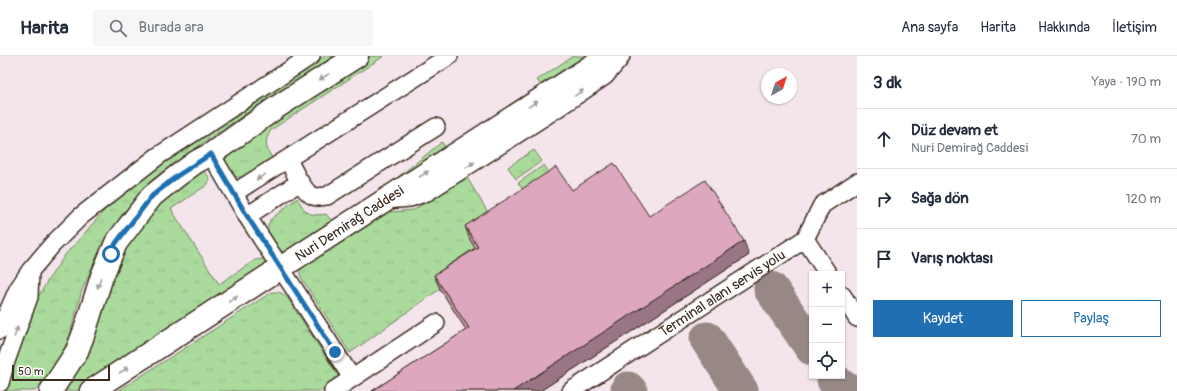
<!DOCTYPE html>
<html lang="tr">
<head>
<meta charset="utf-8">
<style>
	body { margin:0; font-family:Pangolin,sans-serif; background:#f6f6f7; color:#1f2937 }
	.controls { position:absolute; right:12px; bottom:12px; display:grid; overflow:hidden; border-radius:0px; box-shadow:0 1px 3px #0004 }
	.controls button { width:36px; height:36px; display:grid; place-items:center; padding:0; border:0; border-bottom:1px solid #e0e1e3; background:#fff; color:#1f2937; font:20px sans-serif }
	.compass { position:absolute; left:761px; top:12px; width:36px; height:36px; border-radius:50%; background:#fff; box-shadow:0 1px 3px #0004; rotate:39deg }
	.scale { position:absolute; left:12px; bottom:10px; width:98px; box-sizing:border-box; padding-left:4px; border:2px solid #3b2a1e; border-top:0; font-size:11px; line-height:14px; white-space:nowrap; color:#3b2a1e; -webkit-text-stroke:3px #fff; paint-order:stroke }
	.stop { position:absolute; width:12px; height:12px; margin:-9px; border:3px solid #1f6fb2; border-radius:50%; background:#fff }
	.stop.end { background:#1f6fb2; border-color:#fff; box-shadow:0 1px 4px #0008 }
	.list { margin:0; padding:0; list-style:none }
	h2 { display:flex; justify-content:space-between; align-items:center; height:52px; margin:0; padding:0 16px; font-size:17px }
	h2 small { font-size:13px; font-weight:400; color:#747a83 }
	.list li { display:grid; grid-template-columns:26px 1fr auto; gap:12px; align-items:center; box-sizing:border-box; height:60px; padding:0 16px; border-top:1px solid #e0e1e3 }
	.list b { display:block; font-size:15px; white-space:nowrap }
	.list p { margin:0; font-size:13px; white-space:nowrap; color:#747a83 }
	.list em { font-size:13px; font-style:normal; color:#747a83 }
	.actions { display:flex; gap:8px; padding:12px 16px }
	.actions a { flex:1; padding:9px 0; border:1px solid #1f6fb2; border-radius:0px; text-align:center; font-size:14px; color:#1f6fb2 }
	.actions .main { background:#1f6fb2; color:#fff }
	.icon { flex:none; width:22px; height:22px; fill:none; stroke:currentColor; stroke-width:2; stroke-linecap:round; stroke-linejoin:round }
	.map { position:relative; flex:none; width:857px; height:335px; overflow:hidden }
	header { display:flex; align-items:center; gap:24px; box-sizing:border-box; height:56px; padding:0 20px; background:#fff; border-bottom:1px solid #e0e1e3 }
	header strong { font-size:19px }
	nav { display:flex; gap:22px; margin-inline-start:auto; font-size:14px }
	.search { width:280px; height:36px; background:#f6f6f7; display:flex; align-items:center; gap:10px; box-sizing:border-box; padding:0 14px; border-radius:0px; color:#747a83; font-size:15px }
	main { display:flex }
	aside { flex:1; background:#fff }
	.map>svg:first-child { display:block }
	.grass { fill:url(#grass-tufts); stroke:#72825d }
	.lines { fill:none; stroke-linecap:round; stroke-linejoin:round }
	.taxiway { stroke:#988885; stroke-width:35 }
	.minor-casing { stroke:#3b2a1e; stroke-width:20 }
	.major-casing { stroke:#3b2a1e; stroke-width:25 }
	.minor { stroke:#fff; stroke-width:17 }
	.major { stroke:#fff; stroke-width:22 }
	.wall { fill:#bd90a4; stroke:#3b2a1e }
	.shaded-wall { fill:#9a7586; stroke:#3b2a1e }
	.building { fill:#dca7bf; stroke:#3b2a1e }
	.oneway { fill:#a79f9a }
	.route { stroke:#1f6fb2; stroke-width:5 }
	.labels { text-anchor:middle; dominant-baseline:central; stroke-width:3; stroke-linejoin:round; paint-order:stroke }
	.street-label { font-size:14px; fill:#3b2a1e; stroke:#fff }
</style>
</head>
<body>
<header>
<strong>Harita</strong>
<div class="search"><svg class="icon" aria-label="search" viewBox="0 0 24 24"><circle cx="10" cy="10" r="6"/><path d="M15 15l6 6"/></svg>Burada ara</div>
<nav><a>Ana sayfa</a><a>Harita</a><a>Hakkında</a><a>İletişim</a></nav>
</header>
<main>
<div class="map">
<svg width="857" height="335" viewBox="0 0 857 335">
	<defs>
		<pattern id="grass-tufts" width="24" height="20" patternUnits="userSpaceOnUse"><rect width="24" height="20" fill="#aadb9c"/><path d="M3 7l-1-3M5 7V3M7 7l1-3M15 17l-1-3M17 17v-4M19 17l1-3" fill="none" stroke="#93bc86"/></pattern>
	</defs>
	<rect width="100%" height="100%" fill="#f4e5ec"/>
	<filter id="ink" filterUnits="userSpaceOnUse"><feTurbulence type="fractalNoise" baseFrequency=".025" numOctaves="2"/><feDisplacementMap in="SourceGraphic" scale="8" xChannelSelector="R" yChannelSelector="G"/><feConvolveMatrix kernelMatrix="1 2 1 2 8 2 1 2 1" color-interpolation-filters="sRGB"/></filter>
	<g filter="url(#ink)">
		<path class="grass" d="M 325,0 L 334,0 L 214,79 L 153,123 L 137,140 L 121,160 L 98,198 L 82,234 L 70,279 L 61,300 L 48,319 L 35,335 L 7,335 L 9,319 L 37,243 L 48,224 L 65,199 L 104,155 L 116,143 L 149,116 Z
			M 371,0 L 384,0 L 271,74 C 264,85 265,92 273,103 L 245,121 L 236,121 C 230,115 223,106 223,97 Z
			M 573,0 L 585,0 L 541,29 L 537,24 Z
			M 442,86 L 448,96 L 286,199 L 279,194 L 268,177 L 268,170 L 270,164 L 297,142 C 305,156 308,161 326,158 L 332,165 L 388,129 Z
			M 534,94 L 542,105 L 516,123 L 508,111 Z
			M 544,109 L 552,121 L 526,138 L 518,127 Z
			M 199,114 C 205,115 208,118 210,124 L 207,129 L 171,153 L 219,228 L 255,204 L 263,203 L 266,205 L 267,209 L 76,335 L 62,335 L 104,231 L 133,178 L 165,141 Z
			M 466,120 L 495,168 L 484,205 L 440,233 L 350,297 L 302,223 L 300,218 L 300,212 L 377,157 L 414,154 Z
			M 272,236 L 279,236 L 286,240 L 339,321 L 325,335 L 118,335 Z"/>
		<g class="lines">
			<path class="taxiway" d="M 771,233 L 812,292
				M 707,283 L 741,335
				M 834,324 L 843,332 L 849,335
				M 628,333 L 630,335"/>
			<defs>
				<g id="minor">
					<path d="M 211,98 L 247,160 L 352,322"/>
					<path d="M 288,104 C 294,114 304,140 317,141 C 320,141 324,140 327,140 L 436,71"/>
					<path d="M 234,137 L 449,0"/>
					<path d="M 386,144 L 410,142 L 427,136 L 559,51 L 605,20 L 618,5 L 621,0"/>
					<path d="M 247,160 L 300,126"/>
					<path d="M 805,183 L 828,218"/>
					<path d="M 842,239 L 857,262"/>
					<path d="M 0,274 L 18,233 L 30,215 L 52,189 L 81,160 L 158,100 L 311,0"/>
					<path d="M 0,327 L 5,308 L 29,241 L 30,215"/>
					<path d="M 333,335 L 436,267"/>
					<path id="s1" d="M 571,335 L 805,183 L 822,149 L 857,126"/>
				</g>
				<g id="major">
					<path d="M 51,335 L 77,295 L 85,274 L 102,220 L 116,187 L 152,140 L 177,120 L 196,106 L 211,98 L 277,51 L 357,0"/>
					<path id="s2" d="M 91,335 L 607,0"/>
				</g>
			</defs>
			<use href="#minor" class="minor-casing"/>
			<use href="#major" class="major-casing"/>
			<use href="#minor" class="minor"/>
			<use href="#major" class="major"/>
		</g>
		<path class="wall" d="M 572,134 L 649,160 L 749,199 L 540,335 L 372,335 L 466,274 L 440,233 L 434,219 L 475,192 L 470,184 L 465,170 Z"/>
		<path class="shaded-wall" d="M 744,185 L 749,199 L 540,335 L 513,335 Z"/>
		<path class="building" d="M 614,107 L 649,160 L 705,124 L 744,185 L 513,335 L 372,335 L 469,272 L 434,219 L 478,191 L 465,170 L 556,111 L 572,134 Z"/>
		<defs><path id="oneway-solid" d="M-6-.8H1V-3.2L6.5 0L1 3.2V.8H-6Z"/></defs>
		<g class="oneway">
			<use href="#oneway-solid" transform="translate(324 21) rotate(147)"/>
			<use href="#oneway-solid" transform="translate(579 37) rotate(-35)"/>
			<use href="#oneway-solid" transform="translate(533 48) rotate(-33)"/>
			<use href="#oneway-solid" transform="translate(470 109) rotate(-33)"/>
			<use href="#oneway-solid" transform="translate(424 118) rotate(-33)"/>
			<use href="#oneway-solid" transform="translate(261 121) rotate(148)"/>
			<use href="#oneway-solid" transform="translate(99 227) rotate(107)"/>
			<use href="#oneway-solid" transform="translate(233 243) rotate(-33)"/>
			<use href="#oneway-solid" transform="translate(16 276) rotate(-71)"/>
			<use href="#oneway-solid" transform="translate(124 314) rotate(-33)"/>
		</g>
	</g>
	<g class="lines" filter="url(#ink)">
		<path class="route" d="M 111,198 L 116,187 L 152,140 L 177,120 L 211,98 L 247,160 L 335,296"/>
	</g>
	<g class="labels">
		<g class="street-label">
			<text stroke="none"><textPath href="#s2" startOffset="308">Nuri Demirağ Caddesi</textPath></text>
			<text stroke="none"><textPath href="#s1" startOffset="180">Terminal alanı servis yolu</textPath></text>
		</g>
	</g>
</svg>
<div class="controls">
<button>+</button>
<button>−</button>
<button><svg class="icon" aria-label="locate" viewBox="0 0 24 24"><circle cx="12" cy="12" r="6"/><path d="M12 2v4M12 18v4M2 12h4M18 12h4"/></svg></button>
</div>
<svg class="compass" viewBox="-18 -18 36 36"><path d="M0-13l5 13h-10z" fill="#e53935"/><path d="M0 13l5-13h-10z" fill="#747a83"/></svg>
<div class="scale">50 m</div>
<div class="stop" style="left:111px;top:198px"></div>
<div class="stop end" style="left:335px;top:296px"></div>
</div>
<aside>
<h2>3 dk<small>Yaya · 190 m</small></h2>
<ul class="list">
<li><svg class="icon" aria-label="ahead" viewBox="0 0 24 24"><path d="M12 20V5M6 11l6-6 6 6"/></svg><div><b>Düz devam et</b><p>Nuri Demirağ Caddesi</p></div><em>70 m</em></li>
<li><svg class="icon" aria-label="right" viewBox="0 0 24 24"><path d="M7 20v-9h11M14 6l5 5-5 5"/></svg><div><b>Sağa dön</b></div><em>120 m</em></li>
<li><svg class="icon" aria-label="arrive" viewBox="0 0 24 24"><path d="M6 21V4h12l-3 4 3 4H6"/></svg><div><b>Varış noktası</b></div></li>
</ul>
<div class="actions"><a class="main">Kaydet</a><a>Paylaş</a></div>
</aside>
</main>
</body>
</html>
